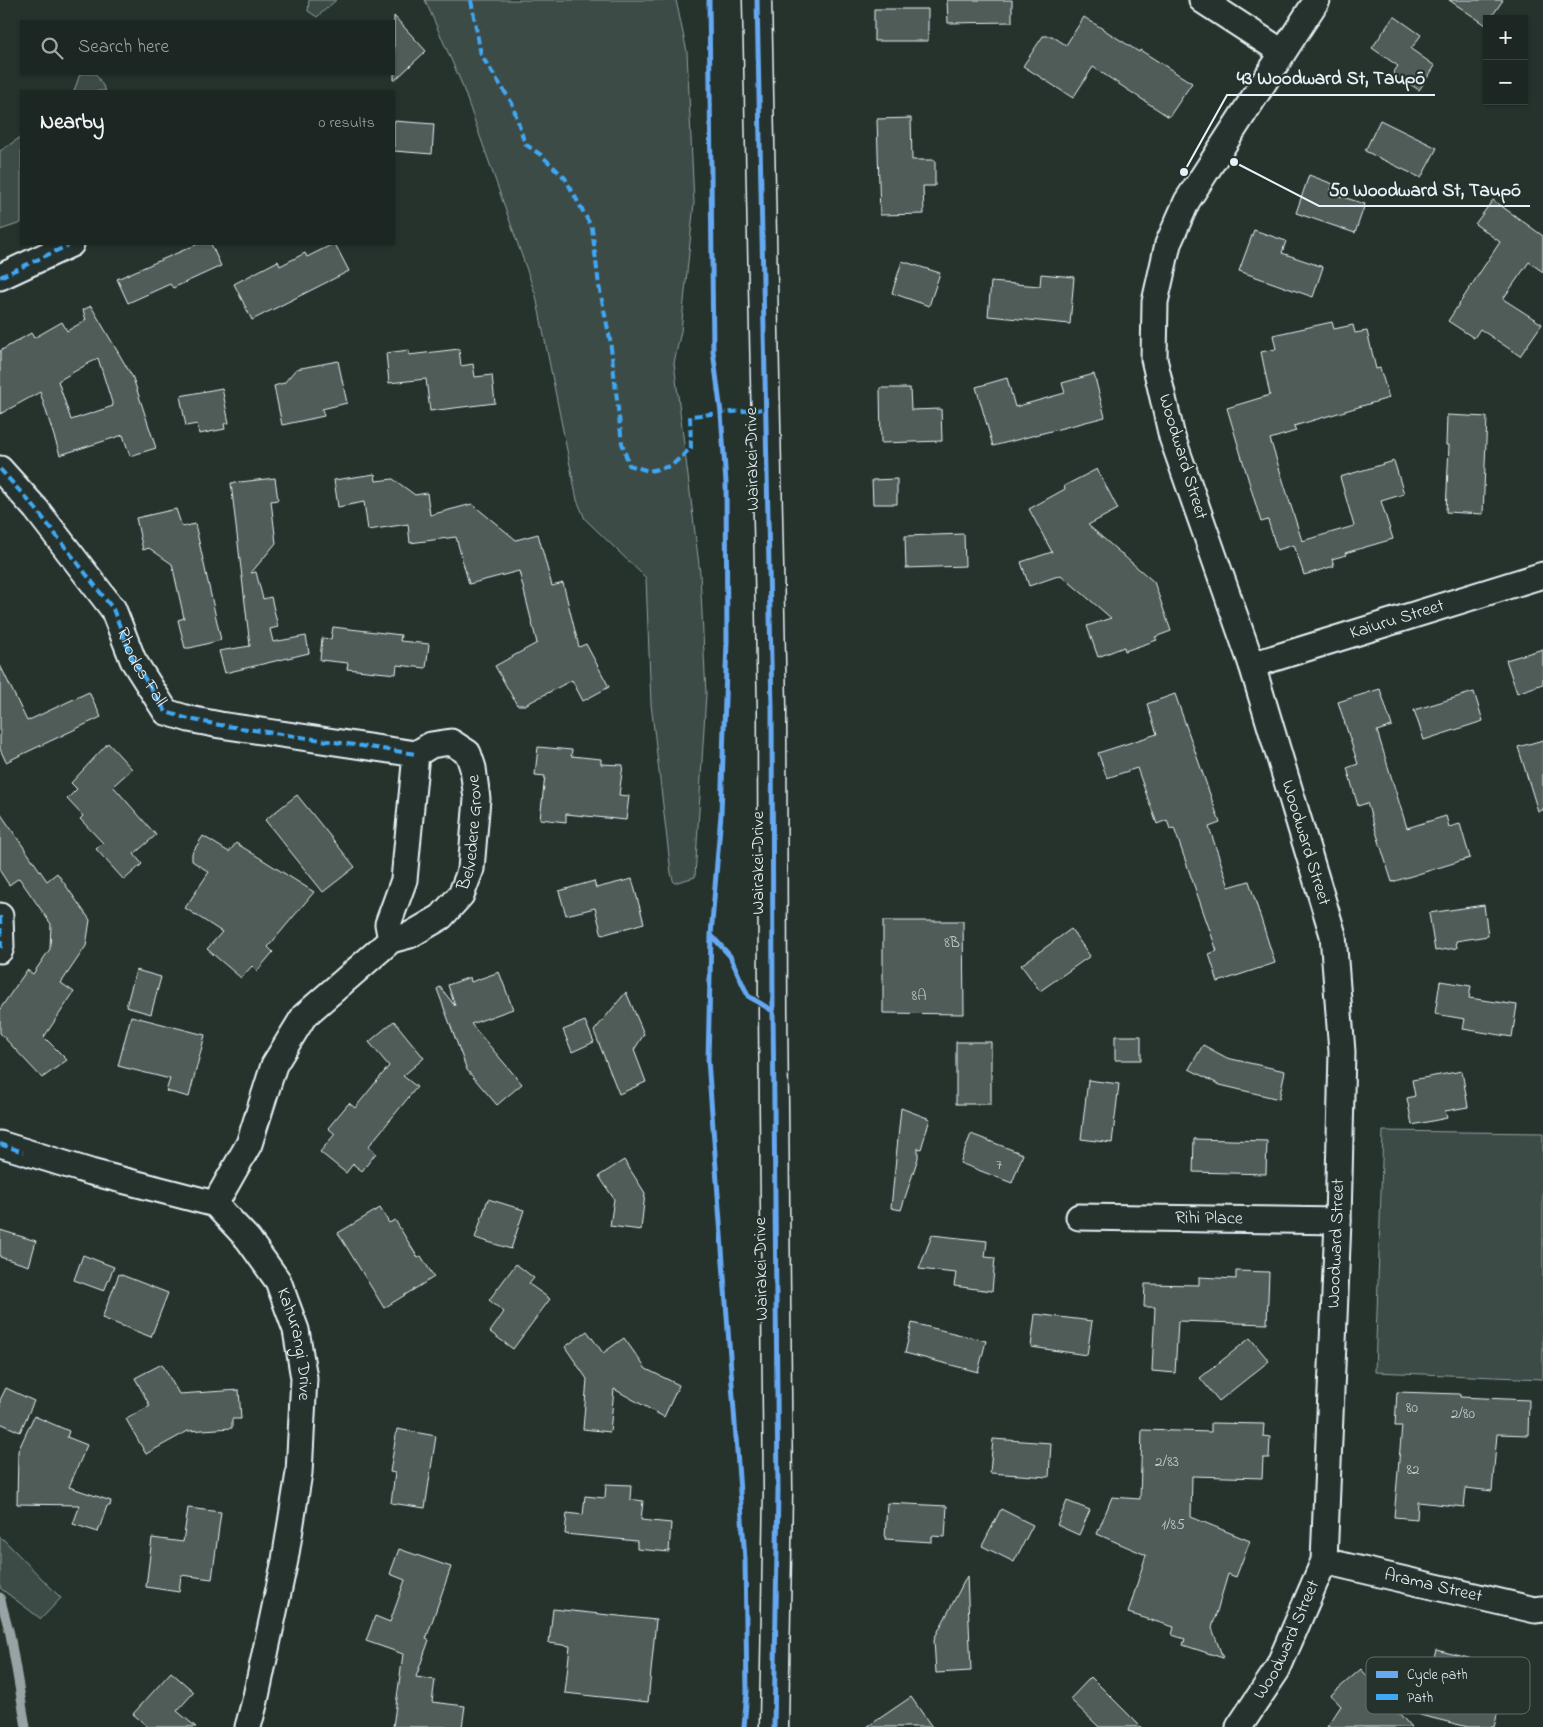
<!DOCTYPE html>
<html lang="en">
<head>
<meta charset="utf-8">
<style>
	body { margin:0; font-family:"Indie Flower",sans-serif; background:#29322f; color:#f1f3f6 }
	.controls { position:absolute; right:15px; top:15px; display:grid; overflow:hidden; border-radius:0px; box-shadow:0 1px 4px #0004 }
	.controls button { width:45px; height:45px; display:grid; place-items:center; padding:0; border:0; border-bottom:1px solid #3a4340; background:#1c2622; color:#f1f3f6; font:25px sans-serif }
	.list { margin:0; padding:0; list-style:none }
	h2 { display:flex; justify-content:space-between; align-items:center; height:65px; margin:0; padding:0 20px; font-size:21px }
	h2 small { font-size:16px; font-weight:400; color:#a0a5a5 }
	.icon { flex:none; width:28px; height:28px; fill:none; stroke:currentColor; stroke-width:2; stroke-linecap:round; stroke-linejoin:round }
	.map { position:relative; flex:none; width:1543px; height:1727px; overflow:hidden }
	.search { position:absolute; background:#1c2622; box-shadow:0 1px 4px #0004; left:20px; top:20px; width:375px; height:55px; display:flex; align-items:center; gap:12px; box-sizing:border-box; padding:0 18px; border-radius:0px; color:#a0a5a5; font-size:19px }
	.panel { position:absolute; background:#1c2622; box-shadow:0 1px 4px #0004; left:20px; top:90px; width:375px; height:155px; border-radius:0px }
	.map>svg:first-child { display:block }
	.green { fill:#3e4b47; stroke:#939ea0 }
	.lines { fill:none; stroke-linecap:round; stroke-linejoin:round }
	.stream { stroke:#98a3a5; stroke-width:9 }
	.building { fill:#505c59; stroke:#e8f1f8; fill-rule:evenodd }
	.minor-casing { stroke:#e8f1f8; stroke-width:29 }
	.secondary-casing { stroke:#e8f1f8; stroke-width:31 }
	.minor { stroke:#26332d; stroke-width:25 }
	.secondary { stroke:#26332d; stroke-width:28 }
	.quiet { stroke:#3fa9f5; stroke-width:4; stroke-dasharray:8 4; stroke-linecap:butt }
	.cycleway-casing { stroke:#26332d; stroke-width:8 }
	.cycleway { stroke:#66a8f1; stroke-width:5 }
	.labels { text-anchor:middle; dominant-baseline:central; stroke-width:4.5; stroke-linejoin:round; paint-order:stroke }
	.number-label { font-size:15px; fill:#c2ccd0 }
	.street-label { font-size:18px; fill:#e8f1f8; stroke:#26332d }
	.key { fill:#26332d; stroke:#606c6a; stroke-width:1 }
	.key-label { font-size:14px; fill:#e8f1f8 }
	.leader { fill:none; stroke:#e8f1f8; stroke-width:2 }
	.callout-dot { fill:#e8f1f8; stroke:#26332d; stroke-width:2 }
	.callout-label { font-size:19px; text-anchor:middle; font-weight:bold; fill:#e8f1f8; stroke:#26332d; stroke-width:4.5; stroke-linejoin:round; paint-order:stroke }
</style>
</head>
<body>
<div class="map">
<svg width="1543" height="1727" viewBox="0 0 1543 1727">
	<rect width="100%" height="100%" fill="#26332d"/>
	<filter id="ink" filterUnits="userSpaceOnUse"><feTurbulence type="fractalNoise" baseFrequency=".02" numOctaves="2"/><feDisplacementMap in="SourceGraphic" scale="10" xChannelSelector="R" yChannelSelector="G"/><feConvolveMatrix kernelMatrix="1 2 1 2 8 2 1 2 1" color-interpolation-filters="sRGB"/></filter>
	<g filter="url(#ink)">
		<path class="green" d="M 309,0 L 336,0 L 317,17 L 308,11 Z
			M 425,0 L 676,0 L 687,52 L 694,203 L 681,331 L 674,363 L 700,573 L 706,694 L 695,877 L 674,883 L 671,873 L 651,704 L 646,578 L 585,519 L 577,500 L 536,296 L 461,82 Z
			M 80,74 L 96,74 L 106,91 L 74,91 Z
			M 21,137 L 21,223 L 0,230 L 0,151 Z
			M 1383,1131 L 1543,1133 L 1543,1379 L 1375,1372 Z
			M 0,1536 L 61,1598 L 41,1619 L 0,1588 Z"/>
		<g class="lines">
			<path class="stream" d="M 0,1597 L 10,1634 L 26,1727"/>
		</g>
		<path class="building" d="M 947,0 L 1012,0 L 1012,22 L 948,23 Z
			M 1449,0 L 1503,0 L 1490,19 L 1487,19 L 1486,25 Z
			M 874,9 L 928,9 L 928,41 L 874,41 Z
			M 394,16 L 426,51 L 394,81 Z
			M 1394,16 L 1421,35 L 1411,49 L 1435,66 L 1419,90 L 1393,73 L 1398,66 L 1372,48 Z
			M 1084,17 L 1139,52 L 1140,50 L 1192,83 L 1169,117 L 1093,67 L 1073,98 L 1023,66 L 1043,36 L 1052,36 L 1066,45 Z
			M 911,118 L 912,160 L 935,160 L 935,186 L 923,186 L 924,214 L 880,215 L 877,119 Z
			M 1380,120 L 1437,148 L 1421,178 L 1365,151 Z
			M 394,121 L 434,124 L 432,154 L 394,151 Z
			M 1309,175 L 1333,184 L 1330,193 L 1365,204 L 1355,233 L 1296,213 Z
			M 1493,200 L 1543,236 L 1543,272 L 1529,262 L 1503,299 L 1542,324 L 1520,356 L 1480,329 L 1474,338 L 1448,321 L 1500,242 L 1475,224 Z
			M 1254,230 L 1286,241 L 1282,253 L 1323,267 L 1313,297 L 1239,271 Z
			M 198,244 L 211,244 L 221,266 L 173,288 L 170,284 L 128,303 L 117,279 Z
			M 333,244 L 335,244 L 349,271 L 252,320 L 234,284 L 278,261 L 280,266 L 305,253 L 307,257 Z
			M 902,261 L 940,273 L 929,306 L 892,293 Z
			M 1041,274 L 1074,277 L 1070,324 L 988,316 L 991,282 L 1040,286 Z
			M 91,306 L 133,378 L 156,448 L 130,456 L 123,435 L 60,455 L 40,392 L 0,414 L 0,351 L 31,333 L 34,338 L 62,322 L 67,331 L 86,320 L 83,310 ZM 98,358 L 113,406 L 71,420 L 58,381 Z
			M 1332,322 L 1334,329 L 1353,325 L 1355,333 L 1367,331 L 1376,369 L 1380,368 L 1389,398 L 1294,426 L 1296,431 L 1270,439 L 1302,541 L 1354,526 L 1340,477 L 1394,461 L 1404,494 L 1381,501 L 1393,539 L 1345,553 L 1346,555 L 1332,559 L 1334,566 L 1304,575 L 1294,545 L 1277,550 L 1268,520 L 1261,522 L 1227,408 L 1270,395 L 1261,352 L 1276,349 L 1273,335 Z
			M 459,349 L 461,366 L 473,364 L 475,377 L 492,375 L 495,403 L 430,411 L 426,379 L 389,383 L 386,353 L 409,350 L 409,355 Z
			M 338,361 L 347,403 L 322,409 L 324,416 L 282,425 L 274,386 L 284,383 L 296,369 Z
			M 1094,374 L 1105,417 L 993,446 L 976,387 L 1007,378 L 1015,407 L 1065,393 L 1062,383 Z
			M 222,388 L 229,423 L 224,424 L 225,429 L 199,434 L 197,424 L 186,426 L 180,396 Z
			M 880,388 L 910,388 L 911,410 L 941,409 L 942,441 L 881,443 Z
			M 1447,415 L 1487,417 L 1483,514 L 1446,512 L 1449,445 L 1446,445 Z
			M 1097,469 L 1118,509 L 1088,525 L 1154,582 L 1171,631 L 1155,637 L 1157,640 L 1125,651 L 1124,647 L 1098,657 L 1087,626 L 1111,618 L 1061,575 L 1029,586 L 1021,562 L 1052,552 L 1029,509 L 1065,489 L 1064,486 Z
			M 375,474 L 376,481 L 393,479 L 415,495 L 427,493 L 430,515 L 472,504 L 516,540 L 538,534 L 552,586 L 563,583 L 579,647 L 586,644 L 609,687 L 583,701 L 572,680 L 525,705 L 517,705 L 495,666 L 537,643 L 519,571 L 469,584 L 456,537 L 410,543 L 408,524 L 368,530 L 364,502 L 338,507 L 334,480 Z
			M 275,478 L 278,500 L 271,501 L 276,543 L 251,573 L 256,572 L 263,599 L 271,597 L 278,627 L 270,629 L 273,642 L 306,636 L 309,653 L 225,673 L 219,651 L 250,646 L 231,483 Z
			M 897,479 L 897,504 L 873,504 L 872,480 Z
			M 176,509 L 182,527 L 195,524 L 221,640 L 190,648 L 185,648 L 178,620 L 184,618 L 172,564 L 149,548 L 143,550 L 136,518 Z
			M 964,534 L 965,566 L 906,568 L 905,536 Z
			M 333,627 L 401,635 L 400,641 L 429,644 L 426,668 L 397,665 L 396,674 L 347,669 L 348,663 L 320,660 L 322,638 L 331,639 Z
			M 1543,649 L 1543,684 L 1517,693 L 1506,660 Z
			M 0,665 L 27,721 L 89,692 L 101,717 L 6,762 L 0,749 Z
			M 1380,689 L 1392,726 L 1377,731 L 1407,828 L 1446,816 L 1449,827 L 1460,824 L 1470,858 L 1392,882 L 1367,803 L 1358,806 L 1347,768 L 1358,764 L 1338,702 Z
			M 1474,692 L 1483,721 L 1424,740 L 1414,710 Z
			M 1175,694 L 1220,823 L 1209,827 L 1229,887 L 1249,881 L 1275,963 L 1218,982 L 1209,954 L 1217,951 L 1174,828 L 1170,829 L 1167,820 L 1157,824 L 1137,768 L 1107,778 L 1098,753 L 1157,734 L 1147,704 Z
			M 1543,740 L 1543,810 L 1538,811 L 1518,747 Z
			M 108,743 L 132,769 L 113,786 L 156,835 L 134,854 L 142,864 L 124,880 L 96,849 L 103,843 L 80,819 L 83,816 L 67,799 L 77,789 L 71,783 Z
			M 538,747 L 572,750 L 571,756 L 601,759 L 601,764 L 623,765 L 619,795 L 629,796 L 626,820 L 566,814 L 566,822 L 540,819 L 545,776 L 535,775 Z
			M 297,795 L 355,867 L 323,892 L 265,820 Z
			M 0,813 L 47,881 L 57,873 L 90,920 L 86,946 L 61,983 L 74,992 L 44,1037 L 67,1060 L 42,1078 L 0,1033 L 0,1009 L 27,970 L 33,974 L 50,949 L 51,924 L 19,878 L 9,885 L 0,871 Z
			M 203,836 L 229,852 L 236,843 L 314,892 L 268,947 L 273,952 L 257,971 L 252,966 L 241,978 L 207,949 L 222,932 L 185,908 L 209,872 L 192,861 L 192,853 Z
			M 632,879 L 644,923 L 602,935 L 595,908 L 566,915 L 559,891 L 594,881 L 596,888 Z
			M 1484,905 L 1488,936 L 1456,941 L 1457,948 L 1435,951 L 1429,913 Z
			M 883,921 L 963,921 L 964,1014 L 883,1013 Z
			M 1071,929 L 1090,956 L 1040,991 L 1021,965 Z
			M 136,970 L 161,977 L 151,1014 L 126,1007 Z
			M 499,972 L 513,1009 L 471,1024 L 522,1084 L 497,1105 L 467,1070 L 437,989 L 440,987 L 455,1006 L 448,985 L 470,977 L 471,982 Z
			M 1440,981 L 1471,986 L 1469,998 L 1517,1005 L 1512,1037 L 1463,1029 L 1465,1019 L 1435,1014 Z
			M 626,992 L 644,1034 L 634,1050 L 646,1082 L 619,1094 L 594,1031 Z
			M 131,1016 L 205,1035 L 189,1097 L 166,1091 L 170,1079 L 118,1066 Z
			M 394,1021 L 424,1058 L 403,1076 L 417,1087 L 368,1147 L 376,1153 L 362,1171 L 353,1164 L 346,1173 L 320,1152 L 335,1134 L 328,1128 L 349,1103 L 355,1108 L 389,1066 L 369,1042 Z
			M 585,1021 L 594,1042 L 572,1052 L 563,1030 Z
			M 1115,1036 L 1141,1036 L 1141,1060 L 1115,1060 Z
			M 956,1042 L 991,1042 L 991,1104 L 956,1104 Z
			M 1203,1045 L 1227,1058 L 1285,1071 L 1279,1099 L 1220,1085 L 1189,1069 Z
			M 1462,1071 L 1468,1107 L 1445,1111 L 1447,1118 L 1412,1125 L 1407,1098 L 1415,1096 L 1412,1080 Z
			M 1088,1080 L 1119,1084 L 1112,1143 L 1081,1139 Z
			M 901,1108 L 930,1119 L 921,1149 L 918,1148 L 918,1158 L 901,1210 L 891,1208 Z
			M 971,1134 L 1023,1154 L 1012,1183 L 960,1163 Z
			M 1194,1139 L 1267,1141 L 1266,1174 L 1193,1172 Z
			M 624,1160 L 645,1193 L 641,1230 L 610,1226 L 614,1199 L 599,1176 Z
			M 488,1199 L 524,1210 L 511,1249 L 475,1238 Z
			M 380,1208 L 389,1223 L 395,1220 L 418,1258 L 421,1256 L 434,1277 L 384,1308 L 338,1233 Z
			M 0,1230 L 36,1241 L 29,1266 L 0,1257 Z
			M 932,1235 L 987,1241 L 985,1257 L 995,1258 L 992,1291 L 954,1286 L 956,1273 L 919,1269 Z
			M 83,1255 L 114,1267 L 104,1291 L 74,1280 Z
			M 516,1264 L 534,1278 L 529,1284 L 550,1299 L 513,1349 L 490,1332 L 504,1312 L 489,1300 Z
			M 1236,1271 L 1269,1272 L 1267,1324 L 1178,1321 L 1175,1373 L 1152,1371 L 1155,1307 L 1144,1307 L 1145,1284 L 1199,1285 L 1199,1277 L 1236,1279 Z
			M 119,1274 L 168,1293 L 151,1337 L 102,1318 Z
			M 1035,1314 L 1092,1321 L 1087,1355 L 1031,1347 Z
			M 912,1323 L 986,1341 L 978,1372 L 905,1353 Z
			M 587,1331 L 603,1353 L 624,1338 L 646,1369 L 679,1385 L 664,1417 L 614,1389 L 610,1432 L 583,1429 L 587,1379 L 565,1347 Z
			M 1250,1338 L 1269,1361 L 1219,1401 L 1200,1378 Z
			M 162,1364 L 179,1394 L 239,1390 L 241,1419 L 232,1419 L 232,1428 L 188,1431 L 146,1454 L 126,1419 L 150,1406 L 135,1378 Z
			M 6,1388 L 34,1401 L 20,1432 L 0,1423 L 0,1400 Z
			M 1397,1392 L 1460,1394 L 1460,1397 L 1529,1400 L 1528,1435 L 1497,1434 L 1492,1491 L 1466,1488 L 1464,1507 L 1418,1502 L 1417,1519 L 1394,1517 L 1402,1426 L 1395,1426 Z
			M 34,1416 L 69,1431 L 67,1437 L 87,1445 L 69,1487 L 111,1501 L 110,1506 L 107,1506 L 98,1532 L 73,1524 L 80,1505 L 17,1504 L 18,1451 Z
			M 1211,1423 L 1264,1424 L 1263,1436 L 1270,1437 L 1269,1458 L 1263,1458 L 1262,1478 L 1192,1476 L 1191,1517 L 1250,1541 L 1236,1577 L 1228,1574 L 1212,1628 L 1223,1658 L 1183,1645 L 1185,1639 L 1172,1635 L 1174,1627 L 1128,1613 L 1146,1555 L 1097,1534 L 1112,1497 L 1140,1499 L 1142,1430 L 1211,1432 Z
			M 397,1429 L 436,1436 L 425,1508 L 391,1503 L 395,1473 L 390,1472 Z
			M 993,1439 L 1051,1443 L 1049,1477 L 990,1473 Z
			M 606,1484 L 631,1485 L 630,1499 L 643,1501 L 641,1520 L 671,1523 L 669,1552 L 637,1549 L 637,1541 L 565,1534 L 567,1513 L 583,1515 L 585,1496 L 605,1498 Z
			M 1067,1501 L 1090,1510 L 1079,1535 L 1057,1525 Z
			M 887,1503 L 947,1506 L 945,1537 L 932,1536 L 932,1542 L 885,1539 Z
			M 188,1508 L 221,1512 L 212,1579 L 181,1575 L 179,1592 L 146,1587 L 152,1538 L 183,1542 Z
			M 1001,1509 L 1033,1525 L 1014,1562 L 982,1546 Z
			M 399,1549 L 451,1567 L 426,1639 L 429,1640 L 416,1677 L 435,1680 L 432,1702 L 465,1706 L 462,1727 L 393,1727 L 403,1654 L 366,1641 L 375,1616 L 390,1622 L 405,1580 L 390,1574 Z
			M 967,1576 L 971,1671 L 936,1673 L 934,1639 Z
			M 553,1609 L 656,1620 L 648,1702 L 565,1693 L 570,1646 L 549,1643 Z
			M 1436,1650 L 1481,1661 L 1474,1689 L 1502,1696 L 1494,1727 L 1468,1727 L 1420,1715 Z
			M 1361,1669 L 1411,1727 L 1327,1727 L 1341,1706 L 1331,1695 Z
			M 171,1672 L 194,1692 L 177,1711 L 196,1727 L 148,1727 L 133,1714 Z
			M 1091,1677 L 1141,1727 L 1099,1727 L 1070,1699 Z
			M 911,1697 L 932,1727 L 867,1727 Z"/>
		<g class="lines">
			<defs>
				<g id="minor">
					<path d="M 1202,0 L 1282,52"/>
					<path d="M 0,277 L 71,244"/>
					<path id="s1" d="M 0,469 L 36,509 L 113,609 L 133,660 L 166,712 L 189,719 L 220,725 L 416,754"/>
					<path id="s2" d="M 1252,665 L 1543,575"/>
					<path d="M 0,916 L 1,947 L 0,950"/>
					<path id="s3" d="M 0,1144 L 91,1172 L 215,1204 L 248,1239 L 278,1281 L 296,1330 L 304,1378 L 299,1473 L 285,1560 L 255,1701 L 248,1727"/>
					<path id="s4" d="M 215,1204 L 249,1144 L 274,1065 L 304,1016 L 391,940 L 410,935 L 441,917 L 461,895 L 471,869 L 477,799 L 473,768 L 468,753 L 451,742 L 431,745 L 416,754 L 404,880 L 388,924 L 391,940"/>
					<path id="s5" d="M 1079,1217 L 1338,1221"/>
					<path id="s6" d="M 1324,1561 L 1535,1610 L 1543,1609"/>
					<path id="s7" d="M 1239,1727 L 1277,1670 L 1324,1561 L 1338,1221 L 1342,1052 L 1333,935 L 1252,665 L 1172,437 L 1154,359 L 1155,302 L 1168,244 L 1187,201 L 1317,0"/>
				</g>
				<path id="secondary" d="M 757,0 L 772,708 L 773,1011 L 778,1490 L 774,1727"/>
			</defs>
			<use href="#minor" class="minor-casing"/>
			<use href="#secondary" class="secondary-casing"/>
			<use href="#minor" class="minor"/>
			<use href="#secondary" class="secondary"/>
			<path class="quiet" d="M 471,0 L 481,55 L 512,103 L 525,144 L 541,155 L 565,178 L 592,228 L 599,286 L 610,339 L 622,443 L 629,465 L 649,471 L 671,466 L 691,448 L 690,416 L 765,409
				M 0,277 L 71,244
				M 0,469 L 36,509 L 113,609 L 133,660 L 166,712 L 189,719 L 220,725 L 416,754
				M 0,916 L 1,947 L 0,950
				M 0,1144 L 23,1152"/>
			<defs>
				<path id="cycleway" d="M 709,0 L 713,351 L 721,413 L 726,483 L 727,641 L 721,814 L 711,935 L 708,1060 L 745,1559 L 747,1692 L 744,1727
					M 757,0 L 772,708 L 773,1011 L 778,1490 L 774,1727
					M 711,935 L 730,956 L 748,996 L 773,1011"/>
			</defs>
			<use href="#cycleway" class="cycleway-casing"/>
			<use href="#cycleway" class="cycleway"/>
		</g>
	</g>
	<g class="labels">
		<g class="number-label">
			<text x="952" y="943">8B</text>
			<text x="919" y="996">8A</text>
			<text x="999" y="1165">7</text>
			<text x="1412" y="1408">80</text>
			<text x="1463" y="1414">2/80</text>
			<text x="1167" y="1462">2/83</text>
			<text x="1413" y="1470">82</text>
			<text x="1173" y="1525">1/85</text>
		</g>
		<g class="street-label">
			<text transform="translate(1182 457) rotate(73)">Woodward Street</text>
			<text transform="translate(753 459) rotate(-91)">Wairakei Drive</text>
			<text stroke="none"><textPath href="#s2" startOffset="152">Kaiuru Street</textPath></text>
			<text stroke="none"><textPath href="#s1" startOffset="245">Rhodes Fall</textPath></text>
			<text stroke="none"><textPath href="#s4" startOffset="474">Belvedere Grove</textPath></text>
			<text transform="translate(1305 843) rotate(73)">Woodward Street</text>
			<text transform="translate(759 863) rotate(-90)">Wairakei Drive</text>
			<text stroke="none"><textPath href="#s5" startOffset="130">Rihi Place</textPath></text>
			<text stroke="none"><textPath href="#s7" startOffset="505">Woodward Street</textPath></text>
			<text transform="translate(762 1269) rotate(-91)">Wairakei Drive</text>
			<text stroke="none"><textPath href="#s3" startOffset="389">Kahurangi Drive</textPath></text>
			<text stroke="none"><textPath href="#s6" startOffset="112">Arama Street</textPath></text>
			<text stroke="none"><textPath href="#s7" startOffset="100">Woodward Street</textPath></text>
		</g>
	</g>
	<rect x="1366" y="1657" width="164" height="57" rx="8" class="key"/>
	<rect x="1376" y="1671" width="22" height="7" fill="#66a8f1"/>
	<rect x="1376" y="1694" width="22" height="6" fill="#3fa9f5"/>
	<g class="key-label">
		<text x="1407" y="1679">Cycle path</text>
		<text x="1407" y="1702">Path</text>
	</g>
	<path class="leader" d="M1184 172L1227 95H1435M1234 162L1319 206H1530"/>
	<g class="callout-dot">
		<circle cx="1184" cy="172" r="5"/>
		<circle cx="1234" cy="162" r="5"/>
	</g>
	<g class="callout-label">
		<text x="1331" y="84">43 Woodward St, Taupō</text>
		<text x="1425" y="196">50 Woodward St, Taupō</text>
	</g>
</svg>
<div class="controls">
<button>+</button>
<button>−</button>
</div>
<div class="search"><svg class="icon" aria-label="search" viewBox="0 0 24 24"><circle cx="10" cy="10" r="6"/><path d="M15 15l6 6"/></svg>Search here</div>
<section class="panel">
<h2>Nearby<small>0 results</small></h2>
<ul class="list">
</ul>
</section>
</div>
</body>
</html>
